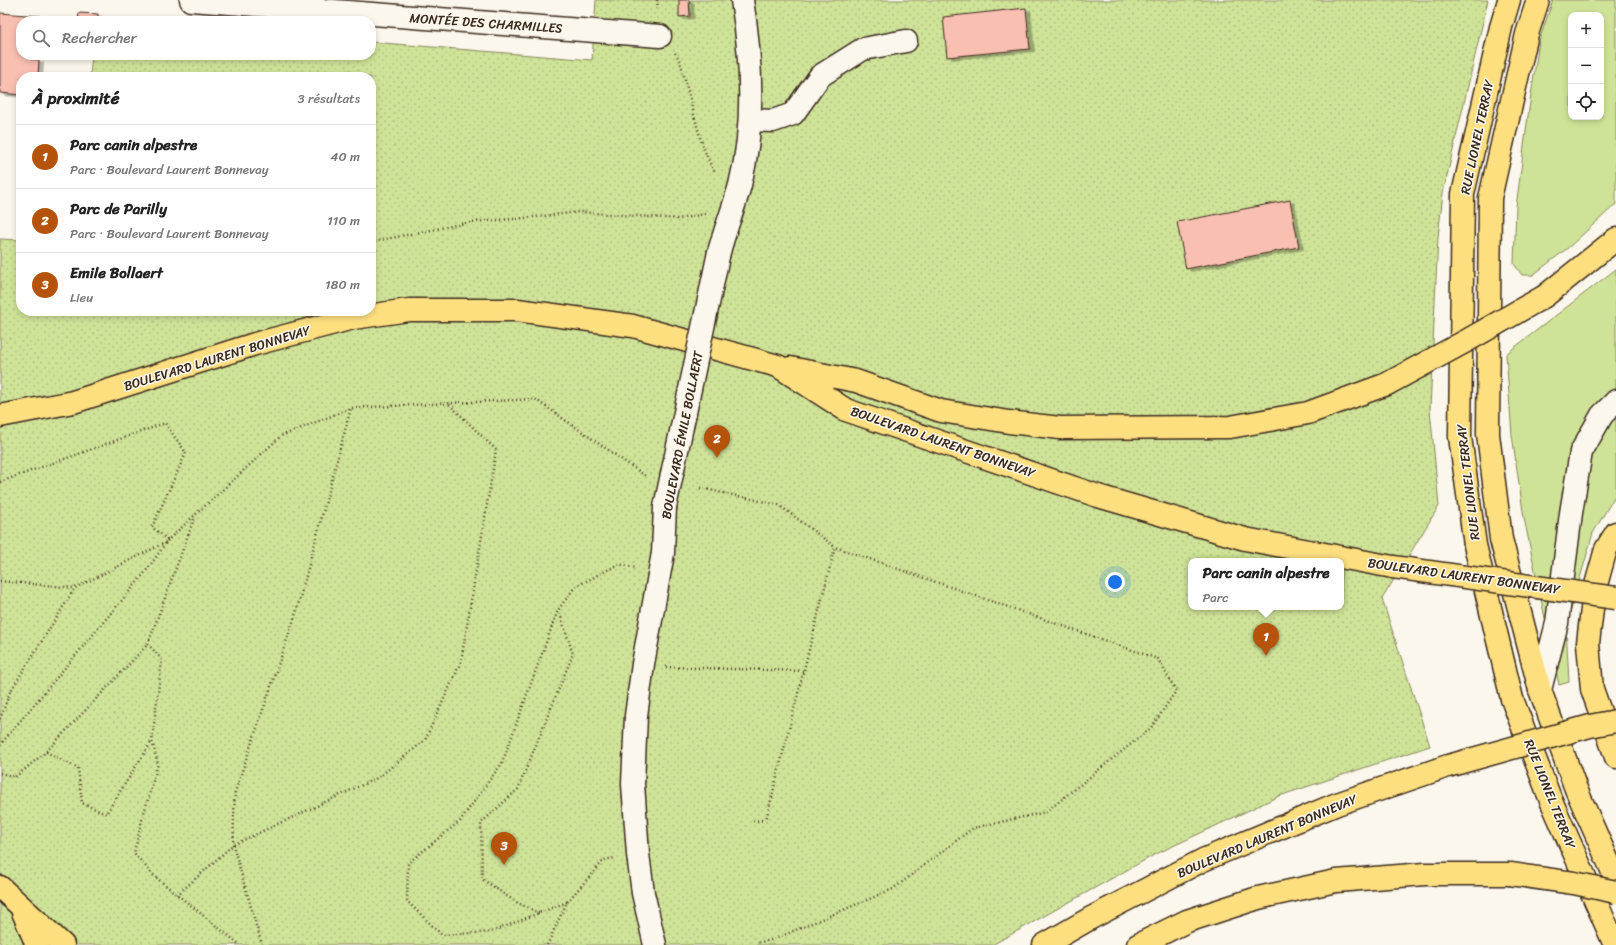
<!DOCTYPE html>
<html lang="fr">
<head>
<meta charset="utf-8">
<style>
	body { margin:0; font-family:Sriracha,sans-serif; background:#f2f2f2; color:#222 }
	.controls { position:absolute; right:12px; top:12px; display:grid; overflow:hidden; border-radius:8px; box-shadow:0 2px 6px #0003 }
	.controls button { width:36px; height:36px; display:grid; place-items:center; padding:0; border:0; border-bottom:1px solid #e0e0e0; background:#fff; color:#222; font:20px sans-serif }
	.you { position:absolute; left:1115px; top:582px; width:14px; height:14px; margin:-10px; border:3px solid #fff; border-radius:50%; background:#1a73e8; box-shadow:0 0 0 6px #1a73e833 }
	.badge { display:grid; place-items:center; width:26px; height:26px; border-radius:50%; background:#b45309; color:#fff; font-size:13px; font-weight:700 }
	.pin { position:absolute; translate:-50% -33px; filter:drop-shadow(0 1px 2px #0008) }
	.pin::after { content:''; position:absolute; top:21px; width:14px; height:12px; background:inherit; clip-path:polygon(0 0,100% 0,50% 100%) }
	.popup { position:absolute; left:1188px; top:558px; width:156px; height:52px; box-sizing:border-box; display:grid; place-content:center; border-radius:8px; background:#fff; filter:drop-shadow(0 1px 3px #0005); font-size:13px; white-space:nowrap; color:#767676 }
	.popup b { font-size:15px; color:#222 }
	.popup::after { content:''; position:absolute; left:50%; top:100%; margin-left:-8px; border:8px solid transparent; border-top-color:#fff }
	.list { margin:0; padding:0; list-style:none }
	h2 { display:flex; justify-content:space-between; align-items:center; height:52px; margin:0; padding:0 16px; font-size:17px }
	h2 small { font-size:13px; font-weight:400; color:#767676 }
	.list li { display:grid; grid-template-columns:26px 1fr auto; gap:12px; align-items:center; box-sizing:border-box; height:64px; padding:0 16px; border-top:1px solid #e0e0e0 }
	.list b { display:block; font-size:15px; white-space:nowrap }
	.list p { margin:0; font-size:13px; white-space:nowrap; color:#767676 }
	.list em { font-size:13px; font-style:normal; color:#767676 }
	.icon { flex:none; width:22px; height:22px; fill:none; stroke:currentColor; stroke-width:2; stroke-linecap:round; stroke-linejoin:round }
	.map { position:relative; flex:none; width:1616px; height:945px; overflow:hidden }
	.search { position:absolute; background:#fff; box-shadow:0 2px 6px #0003; left:16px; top:16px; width:360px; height:44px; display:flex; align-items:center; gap:10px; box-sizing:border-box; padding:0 14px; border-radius:16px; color:#767676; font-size:15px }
	.panel { position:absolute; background:#fff; box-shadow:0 2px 6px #0003; left:16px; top:72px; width:360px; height:244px; border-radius:16px }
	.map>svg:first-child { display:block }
	.grass { fill:#cfe398; stroke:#85865b; fill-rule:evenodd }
	.park { fill:url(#park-dots); stroke:#85865b; fill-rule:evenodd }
	.building { fill:#f9bfb1; stroke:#3b2a1e; filter:url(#shadow) }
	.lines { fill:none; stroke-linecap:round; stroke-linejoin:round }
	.minor-casing { stroke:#3b2a1e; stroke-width:25 }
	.major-casing { stroke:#3b2a1e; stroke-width:25 }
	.highway-casing { stroke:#3b2a1e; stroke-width:25 }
	.path { stroke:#3b2a1e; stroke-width:2.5; stroke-dasharray:1 3; stroke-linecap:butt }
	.minor { stroke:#fbf7ec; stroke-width:22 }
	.major { stroke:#fedf80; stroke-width:22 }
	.highway { stroke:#fedf80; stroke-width:22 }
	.minor-bridge-casing { stroke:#3b2a1e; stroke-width:25; stroke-linecap:butt }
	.highway-bridge-casing { stroke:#3b2a1e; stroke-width:25; stroke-linecap:butt }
	.minor-bridge { stroke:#fbf7ec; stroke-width:22 }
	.highway-bridge { stroke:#fedf80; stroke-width:22 }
	.labels { text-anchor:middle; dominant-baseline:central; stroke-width:3; stroke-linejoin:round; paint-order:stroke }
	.street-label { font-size:13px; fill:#3b2a1e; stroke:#fbf7ec }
</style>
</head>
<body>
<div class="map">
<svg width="1616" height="945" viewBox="0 0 1616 945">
	<defs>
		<pattern id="park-dots" width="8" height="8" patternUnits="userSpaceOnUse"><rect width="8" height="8" fill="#cfe398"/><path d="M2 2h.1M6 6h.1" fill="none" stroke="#b3c383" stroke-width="1.8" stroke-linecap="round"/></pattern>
		<filter id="shadow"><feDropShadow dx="4.5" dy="2.5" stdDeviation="0" flood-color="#0004"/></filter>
	</defs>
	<rect width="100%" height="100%" fill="#fbf7ec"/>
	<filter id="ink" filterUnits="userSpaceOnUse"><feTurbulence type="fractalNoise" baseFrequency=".025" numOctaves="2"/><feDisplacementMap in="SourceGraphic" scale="8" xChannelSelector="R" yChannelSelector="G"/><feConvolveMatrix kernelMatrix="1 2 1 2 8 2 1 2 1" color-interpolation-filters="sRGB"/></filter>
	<g filter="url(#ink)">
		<path class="grass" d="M 1553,0 L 1616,0 L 1616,204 L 1569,247 L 1533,275 L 1522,275 L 1514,264 L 1516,207 L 1528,116 L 1539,41 ZM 1571,15 L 1601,15 L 1601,117 L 1571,117 Z
			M 1616,269 L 1616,494 L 1593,533 L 1566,627 L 1569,682 L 1559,685 L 1524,518 L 1512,435 L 1506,354 Z"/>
		<path class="park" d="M 596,0 L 1488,0 L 1443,193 L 1438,237 L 1430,409 L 1439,506 L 1382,599 L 1430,746 L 1279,796 L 1154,855 L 992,945 L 0,945 L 0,239 L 21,240 L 21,311 L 371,311 L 371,77 L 90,77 L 92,55 L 371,55 L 371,42 L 592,60 ZM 1191,561 L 1341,561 L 1341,607 L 1191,607 Z"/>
		<path class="building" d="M 679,0 L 689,0 L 690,16 L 679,17 Z
			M 1026,8 L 1030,49 L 947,57 L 943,17 Z
			M 0,13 L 40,16 L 40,21 L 21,21 L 21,55 L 30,55 L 30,59 L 39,60 L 38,77 L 21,77 L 21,95 L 0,93 Z
			M 79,13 L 98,14 L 98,21 L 78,21 Z
			M 1290,200 L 1299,247 L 1186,269 L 1177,222 Z"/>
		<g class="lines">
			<defs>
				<path id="minor" d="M 191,0 L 660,36
					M 750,120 L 773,121 L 793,114 L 820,76 L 863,49 L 906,41
					M 719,252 C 725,229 734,208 740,185 C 755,125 752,61 742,0
					M 1540,690 L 1557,623 L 1571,513 L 1581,452 L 1602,415 L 1616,401
					M 655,945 L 643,893 L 638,854 L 633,784 L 636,716 L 643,664 L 663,553 L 665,507"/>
				<path id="major" d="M 1509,0 L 1501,27 L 1463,194 L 1460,437 L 1475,545 L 1512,699 L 1550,798 L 1615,945
					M 1538,0 L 1527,34 L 1490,198 L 1488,434 L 1501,539 L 1540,690 L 1576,789 L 1616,879"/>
				<path id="highway" d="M 1545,296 L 1616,239
					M 790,368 L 856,381 L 941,411 L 1009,422 L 1060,428 L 1230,427 L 1308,413 L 1387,384
					M 0,416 L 73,402 L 255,344 L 353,318 L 409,310 L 517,310 L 633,326 L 778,366 L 846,410 L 1098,496 L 1245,539 L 1393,567
					M 1616,533 L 1606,549 L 1594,592 L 1588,643 L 1592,689 L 1616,757
					M 0,887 L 63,945
					M 23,912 L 37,945
					M 1044,945 L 1091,918 L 1203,860 L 1337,804 L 1448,766
					M 1138,945 L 1187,921 L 1258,898 L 1336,881 L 1425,874 L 1510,874"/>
			</defs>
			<use href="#minor" class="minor-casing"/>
			<use href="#major" class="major-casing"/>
			<use href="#highway" class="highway-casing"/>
			<path class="path" d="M 657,0 L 658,11
				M 675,53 C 682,62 684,77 687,88 C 695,116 700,146 714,171
				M 371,242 L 471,222 L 514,219 L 580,212 L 679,219 L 705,214
				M 0,482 L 165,423 L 186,453 L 152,527 L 168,540 L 281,436 L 351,408 L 535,399 L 647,477
				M 700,488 L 779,505 L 835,547 L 1158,659 L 1176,691 L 1151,728 L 1046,812 L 973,828 L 893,889 L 772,940 L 756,943
				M 0,581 L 75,588
				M 148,644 L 162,660 L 152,741 L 158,764 L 142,820 L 134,853 L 153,875 L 240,945
				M 666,667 L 804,671
				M 0,719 L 10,692 L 75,588 L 168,541
				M 0,745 L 144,574 L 168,540
				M 46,752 L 78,768 L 82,803 L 106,814 L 152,741
				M 0,773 L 15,777 L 46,752 L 148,644 L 195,516
				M 753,821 L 766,820 L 835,547
				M 177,895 L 233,845 L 379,777 L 425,740 L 461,662 L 496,450 L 448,403
				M 567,902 L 491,932 L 442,935 L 407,901 L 408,863 L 460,821 L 502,763 L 558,610 L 575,587 L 619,564 L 636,568
				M 539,913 L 516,902 L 482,879 L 481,823 L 518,789 L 573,654 L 559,611
				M 262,945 L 233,845 L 235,792 L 296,613 L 351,408
				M 547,945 L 567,902 L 604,860 L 615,858"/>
			<use href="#minor" class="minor"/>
			<use href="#major" class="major"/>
			<use href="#highway" class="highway"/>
			<defs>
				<path id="minor-bridge" d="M 665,507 L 719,252"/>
				<path id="highway-bridge" d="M 1387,384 L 1468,340 L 1545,296
					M 1393,567 L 1616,598
					M 1448,766 L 1590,726 L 1616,721
					M 1510,874 L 1574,883 L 1616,892"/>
			</defs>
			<use href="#minor-bridge" class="minor-bridge-casing"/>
			<use href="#highway-bridge" class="highway-bridge-casing"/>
			<use href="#minor-bridge" class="minor-bridge"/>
			<use href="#highway-bridge" class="highway-bridge"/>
		</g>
	</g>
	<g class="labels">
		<g class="street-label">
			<text transform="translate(486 23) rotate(4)">MONTÉE DES CHARMILLES</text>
			<text transform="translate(1477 137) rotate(-78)">RUE LIONEL TERRAY</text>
			<text transform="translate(217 358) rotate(-17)">BOULEVARD LAURENT BONNEVAY</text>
			<text transform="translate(682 435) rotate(-79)">BOULEVARD ÉMILE BOLLAERT</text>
			<text transform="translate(943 442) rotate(19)">BOULEVARD LAURENT BONNEVAY</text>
			<text transform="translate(1468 482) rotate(-97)">RUE LIONEL TERRAY</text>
			<text transform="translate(1464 576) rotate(8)">BOULEVARD LAURENT BONNEVAY</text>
			<text transform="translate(1550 794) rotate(68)">RUE LIONEL TERRAY</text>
			<text transform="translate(1267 836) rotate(-23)">BOULEVARD LAURENT BONNEVAY</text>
		</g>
	</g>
</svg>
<div class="controls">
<button>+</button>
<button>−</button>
<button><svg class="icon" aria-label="locate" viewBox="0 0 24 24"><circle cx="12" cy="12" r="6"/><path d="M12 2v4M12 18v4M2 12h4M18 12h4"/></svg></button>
</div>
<div class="you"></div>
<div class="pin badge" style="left:1266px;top:656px">1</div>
<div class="popup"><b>Parc canin alpestre</b>Parc</div>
<div class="pin badge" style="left:717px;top:458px">2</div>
<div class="pin badge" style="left:504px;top:865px">3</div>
<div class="search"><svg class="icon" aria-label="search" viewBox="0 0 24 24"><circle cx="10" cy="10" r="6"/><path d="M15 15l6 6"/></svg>Rechercher</div>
<section class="panel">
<h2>À proximité<small>3 résultats</small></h2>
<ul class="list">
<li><span class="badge">1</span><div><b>Parc canin alpestre</b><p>Parc · Boulevard Laurent Bonnevay</p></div><em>40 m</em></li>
<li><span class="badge">2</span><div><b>Parc de Parilly</b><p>Parc · Boulevard Laurent Bonnevay</p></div><em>110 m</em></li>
<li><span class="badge">3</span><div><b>Emile Bollaert</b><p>Lieu</p></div><em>180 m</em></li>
</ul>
</section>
</div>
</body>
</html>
